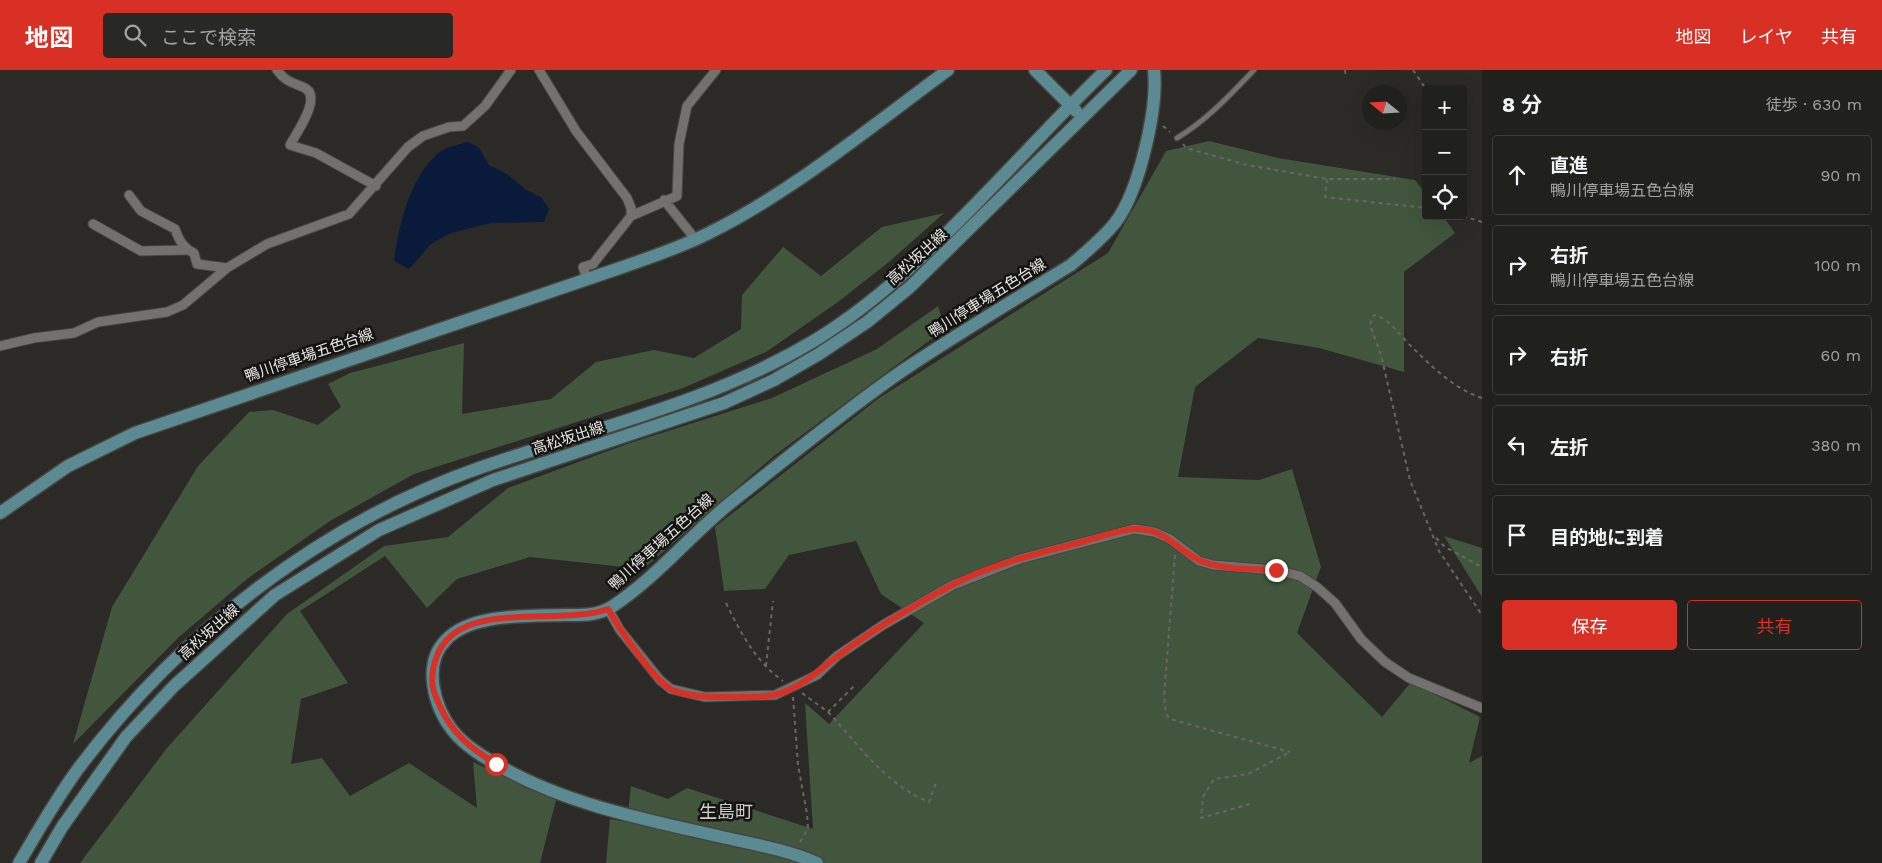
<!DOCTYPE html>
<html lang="ja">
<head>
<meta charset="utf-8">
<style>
	body { margin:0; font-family:"Work Sans","Noto Sans JP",sans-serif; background:#282825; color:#f1f3f6 }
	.controls { position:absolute; right:15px; top:15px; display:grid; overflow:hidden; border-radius:5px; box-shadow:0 5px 20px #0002 }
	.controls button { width:45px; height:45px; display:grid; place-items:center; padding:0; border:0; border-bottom:1px solid #3d3e3b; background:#20201c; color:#f1f3f6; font:25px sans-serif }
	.compass { position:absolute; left:1362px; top:15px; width:45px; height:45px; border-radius:50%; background:#20201c; box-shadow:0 5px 20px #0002; rotate:288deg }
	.stop { position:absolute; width:15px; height:15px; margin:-11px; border:4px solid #d93025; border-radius:50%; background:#fff }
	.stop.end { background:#d93025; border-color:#fff; box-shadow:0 1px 5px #0008 }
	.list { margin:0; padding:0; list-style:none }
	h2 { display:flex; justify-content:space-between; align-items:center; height:65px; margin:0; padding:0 20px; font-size:21px }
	h2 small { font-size:16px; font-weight:400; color:#a2a3a3 }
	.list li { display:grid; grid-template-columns:32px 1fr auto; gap:15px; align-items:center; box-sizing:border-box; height:80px; margin:0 10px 10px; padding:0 10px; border:1px solid #3d3e3b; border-radius:5px }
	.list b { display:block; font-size:19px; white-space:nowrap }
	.list p { margin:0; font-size:16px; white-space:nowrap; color:#a2a3a3 }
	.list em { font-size:16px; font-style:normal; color:#a2a3a3 }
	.actions { display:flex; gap:10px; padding:15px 20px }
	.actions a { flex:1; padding:11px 0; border:1px solid #d93025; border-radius:5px; text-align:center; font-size:18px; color:#d93025 }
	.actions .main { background:#d93025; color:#fff }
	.icon { flex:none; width:28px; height:28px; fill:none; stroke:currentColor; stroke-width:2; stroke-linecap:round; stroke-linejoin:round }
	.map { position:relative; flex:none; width:1482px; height:793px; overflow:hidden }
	header { display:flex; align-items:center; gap:30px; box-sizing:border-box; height:70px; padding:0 25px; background:#d93025; color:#fff }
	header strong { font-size:24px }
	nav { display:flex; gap:28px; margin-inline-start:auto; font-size:18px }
	.search { width:350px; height:45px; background:#282825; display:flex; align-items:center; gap:12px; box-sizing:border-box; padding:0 18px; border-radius:5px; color:#a2a3a3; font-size:19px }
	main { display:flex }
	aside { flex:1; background:#20201c }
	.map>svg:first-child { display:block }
	.green { fill:#41563d }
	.water { fill:#0a1a3a }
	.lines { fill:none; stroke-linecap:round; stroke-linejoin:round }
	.service-casing { stroke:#464542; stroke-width:7 }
	.minor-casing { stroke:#464542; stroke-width:11 }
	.secondary-casing { stroke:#464542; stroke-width:15 }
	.path { stroke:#686763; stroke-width:2; stroke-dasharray:4 4; stroke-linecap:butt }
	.service { stroke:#73716d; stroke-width:4.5 }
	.minor { stroke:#73716d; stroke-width:9 }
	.secondary { stroke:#5b8a92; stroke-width:12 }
	.route { stroke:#d93025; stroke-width:6 }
	.labels { text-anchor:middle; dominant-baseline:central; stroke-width:5; stroke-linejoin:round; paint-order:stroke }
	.street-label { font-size:15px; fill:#e6e5e2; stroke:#131311 }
	.quarter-label { font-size:18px; fill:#cecdc8; stroke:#131311 }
</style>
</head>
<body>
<header>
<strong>地図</strong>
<div class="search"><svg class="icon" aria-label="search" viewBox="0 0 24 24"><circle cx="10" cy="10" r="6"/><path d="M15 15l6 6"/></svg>ここで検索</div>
<nav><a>地図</a><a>レイヤ</a><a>共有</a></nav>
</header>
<main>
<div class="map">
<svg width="1482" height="793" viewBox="0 0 1482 793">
	<rect width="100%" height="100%" fill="#2b2a26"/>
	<path class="green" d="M 1209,71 L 1278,88 L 1415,110 L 1426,124 L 1426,146 L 1443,146 L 1455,163 L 1404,202 L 1404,302 L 1319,278 L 1258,268 L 1195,317 L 1178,407 L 1259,410 L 1292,399 L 1321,497 L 1297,563 L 1382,647 L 1411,612 L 1480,647 L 1469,693 L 1482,686 L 1482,793 L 606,793 L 610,749 L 627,752 L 631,716 L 668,729 L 687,718 L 813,759 L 805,633 L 829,654 L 924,553 L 881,524 L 856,471 L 789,485 L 765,519 L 724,521 L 715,457 L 879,328 L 1108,183 L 1166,81 Z
		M 944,143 L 889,192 L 838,232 L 766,282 L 683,318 L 414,404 L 330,451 L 247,509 L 179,567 L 73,674 L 112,537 L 198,396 L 249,342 L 273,340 L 318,355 L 341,337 L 328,314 L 350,303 L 464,273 L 462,344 L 551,329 L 596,292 L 654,280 L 694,288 L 741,259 L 742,225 L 783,177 L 821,206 L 882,157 Z
		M 938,236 L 945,259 L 775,385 L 643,499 L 530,487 L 457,509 L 427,538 L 385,486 L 300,541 L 348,613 L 301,629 L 291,694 L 322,688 L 350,726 L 409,693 L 477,738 L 473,692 L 556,730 L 540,793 L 80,793 L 167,678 L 287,544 L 384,476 L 448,467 L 508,418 L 627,374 L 772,328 L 877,279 Z
		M 1444,466 L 1482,478 L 1482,527 Z"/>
	<path class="water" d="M 468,72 L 479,78 L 489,95 L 507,104 L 526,120 L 541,127 L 549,139 L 544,152 L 491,153 L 451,163 L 431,174 L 409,199 L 394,191 C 399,155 409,111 436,85 C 444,77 458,75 468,72 Z"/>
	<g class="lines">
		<defs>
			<path id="service" d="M 1177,68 C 1207,50 1230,25 1254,0"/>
			<path id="minor" d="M 277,0 C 285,11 291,12 303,17 C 324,25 297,62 290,75 L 316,83 L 376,116
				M 539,0 L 576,61 L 627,128 L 631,138 L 631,146 L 593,194 L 583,197 L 587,209
				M 129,125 L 141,141 L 175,159 C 179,170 183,178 194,183 L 197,194 L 227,198
				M 664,130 L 696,170
				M 631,146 L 677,126 L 679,74 L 687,36 L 716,0
				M 93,154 L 141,181 L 187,180
				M 0,276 L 34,268 L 74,263 L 98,252 L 167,242 L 183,235 L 227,198 L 267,174 L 349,144 L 408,77 L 423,66 L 449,57 L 463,56 L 485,36 L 511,0
				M 608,539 L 620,560 L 660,610 L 671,619 L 705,627 L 775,625 L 817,605 L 837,586 L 883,555 L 953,515 L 1020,489 L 1134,459 L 1154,462 L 1170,469 L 1199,491 L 1213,495 L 1276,500 L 1300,506 L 1317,517 L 1335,533 L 1361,569 L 1385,592 L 1409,608 L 1482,638"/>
			<path id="secondary" d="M 1035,0 L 1076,41
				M 0,443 L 68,396 L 135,363 L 617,199 C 648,188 680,178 709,163 C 792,122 873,55 948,0
				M 19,793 C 38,761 56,729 78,699 C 180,563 321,453 482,397 C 594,358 709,333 812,272 C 921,207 1013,89 1106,0
				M 41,793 L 62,757 L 126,667 L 174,616 L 275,525 L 379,460 L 493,410 L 724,333 L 774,310 L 819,284 L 867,252 L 910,217 L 1131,0
				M 817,793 C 788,780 753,774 722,767 C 648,750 569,735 503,698 C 485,688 466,677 453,661 C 434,637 422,594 446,570 C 471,543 530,546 565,545 C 582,545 598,546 613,536 C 656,508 693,462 734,430 C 790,386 844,341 902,301 C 957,264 1014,230 1071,195 C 1086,182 1102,169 1115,153 C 1139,122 1158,39 1154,0"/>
		</defs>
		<use href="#service" class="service-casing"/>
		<use href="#minor" class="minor-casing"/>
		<use href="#secondary" class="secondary-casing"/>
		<path class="path" d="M 1345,0 L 1346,8
			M 1413,0 L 1426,19
			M 1163,56 L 1170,62
			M 1183,74 L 1186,78 L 1247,95 L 1327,109 L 1395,109
			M 1327,109 L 1325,127 L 1426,138
			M 1463,146 L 1482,152
			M 1482,328 C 1456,320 1432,297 1413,278 C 1401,267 1391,250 1375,245 L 1372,247 L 1370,255 L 1381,285 L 1410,410 L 1439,481 L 1482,545
			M 1436,468 L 1445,477 L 1482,497
			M 1175,485 L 1164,626 L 1166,644 L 1170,649 L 1290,682
			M 726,533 C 741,563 755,591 783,611
			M 766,596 L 773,531
			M 802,623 L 828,642 L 855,615
			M 793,627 L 798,695 L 807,744 L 808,758 L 799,774
			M 828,642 C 858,674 886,715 929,732 L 937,710
			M 1250,734 L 1201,748 L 1203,727 L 1214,709 L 1248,704 L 1290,682"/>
		<use href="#service" class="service"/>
		<use href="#minor" class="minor"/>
		<use href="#secondary" class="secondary"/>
	</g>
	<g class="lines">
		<path class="route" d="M 496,694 C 471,678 452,664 440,636 C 436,628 432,619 432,611 C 435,520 553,559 608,539 C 619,558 653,610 672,620 C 686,626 705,627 720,627 C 738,627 756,628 774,625 C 800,619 817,601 838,586 C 873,559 913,536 952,515 C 993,493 1041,483 1085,471 C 1100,467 1118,460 1134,459 C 1165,457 1177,481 1201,491 C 1224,500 1252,499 1276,500"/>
	</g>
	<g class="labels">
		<g class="street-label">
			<text transform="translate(917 187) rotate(-42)">高松坂出線</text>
			<text transform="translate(987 228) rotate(-32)">鴨川停車場五色台線</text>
			<text transform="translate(309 285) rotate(-19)">鴨川停車場五色台線</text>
			<text transform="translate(568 368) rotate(-18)">高松坂出線</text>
			<text transform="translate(661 472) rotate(-42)">鴨川停車場五色台線</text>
			<text transform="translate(209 562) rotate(-42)">高松坂出線</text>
		</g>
		<g class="quarter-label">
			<text x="726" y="741">生島町</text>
		</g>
	</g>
</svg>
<div class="controls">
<button>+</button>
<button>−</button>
<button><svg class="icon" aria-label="locate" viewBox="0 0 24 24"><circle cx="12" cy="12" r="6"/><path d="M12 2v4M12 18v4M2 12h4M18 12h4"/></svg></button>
</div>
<svg class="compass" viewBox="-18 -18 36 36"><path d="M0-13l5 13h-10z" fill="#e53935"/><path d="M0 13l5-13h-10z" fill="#a2a3a3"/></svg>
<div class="stop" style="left:496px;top:694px"></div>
<div class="stop end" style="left:1276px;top:500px"></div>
</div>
<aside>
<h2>8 分<small>徒歩 · 630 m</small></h2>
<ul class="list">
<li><svg class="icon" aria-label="ahead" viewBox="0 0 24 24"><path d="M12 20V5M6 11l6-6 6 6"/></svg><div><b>直進</b><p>鴨川停車場五色台線</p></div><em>90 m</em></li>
<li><svg class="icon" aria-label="right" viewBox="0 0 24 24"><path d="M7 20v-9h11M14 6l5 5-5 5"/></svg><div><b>右折</b><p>鴨川停車場五色台線</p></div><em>100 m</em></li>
<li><svg class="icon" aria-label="right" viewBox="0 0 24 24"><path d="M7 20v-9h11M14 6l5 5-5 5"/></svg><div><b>右折</b></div><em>60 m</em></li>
<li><svg class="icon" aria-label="left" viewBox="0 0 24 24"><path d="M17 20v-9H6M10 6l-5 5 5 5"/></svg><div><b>左折</b></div><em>380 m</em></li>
<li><svg class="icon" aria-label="arrive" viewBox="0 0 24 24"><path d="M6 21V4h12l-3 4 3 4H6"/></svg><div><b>目的地に到着</b></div></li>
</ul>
<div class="actions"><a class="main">保存</a><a>共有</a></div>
</aside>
</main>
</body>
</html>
